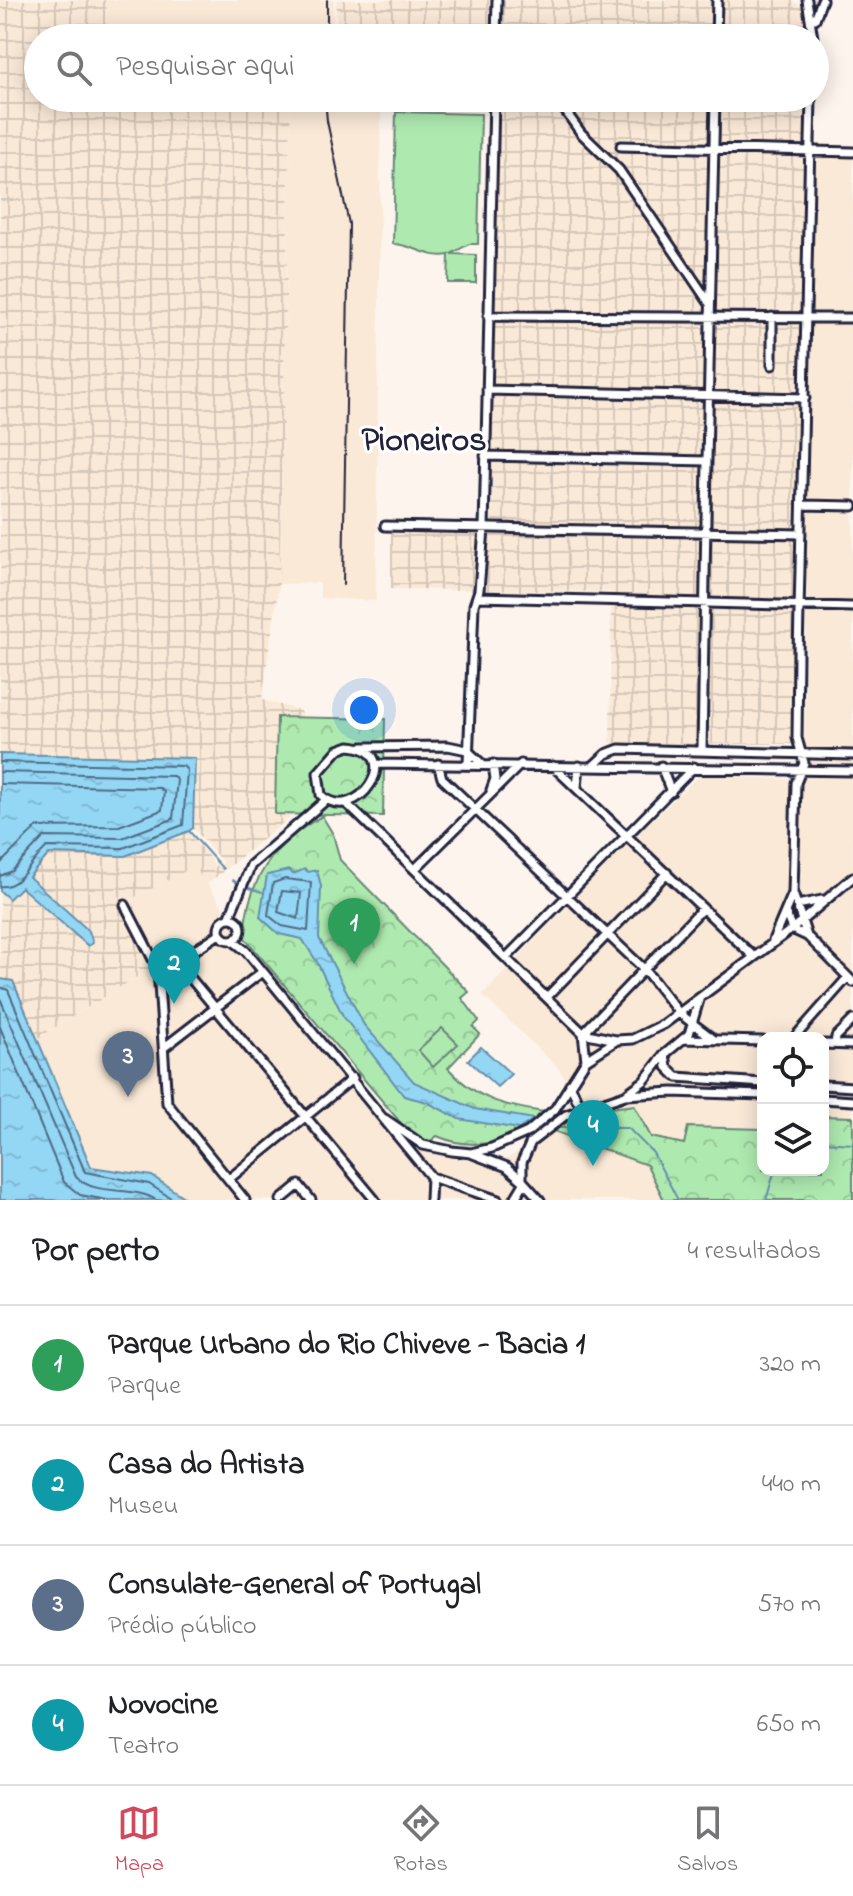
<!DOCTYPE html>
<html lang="pt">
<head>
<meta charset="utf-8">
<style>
	body { margin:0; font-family:"Indie Flower",sans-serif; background:#f2f2f2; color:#202124 }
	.controls { position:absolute; right:24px; bottom:24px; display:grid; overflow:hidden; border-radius:16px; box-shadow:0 4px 20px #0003 }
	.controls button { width:72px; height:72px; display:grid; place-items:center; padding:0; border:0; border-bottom:2px solid #e0e0e0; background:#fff; color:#202124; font:40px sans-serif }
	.you { position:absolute; left:364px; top:710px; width:28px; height:28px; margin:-20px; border:6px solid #fff; border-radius:50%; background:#1a73e8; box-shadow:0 0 0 12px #1a73e833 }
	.badge { display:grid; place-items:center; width:52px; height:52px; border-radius:50%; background:#d1495b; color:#fff; font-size:26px; font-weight:700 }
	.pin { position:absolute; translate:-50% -66px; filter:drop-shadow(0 2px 4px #0008) }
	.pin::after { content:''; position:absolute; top:42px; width:28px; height:24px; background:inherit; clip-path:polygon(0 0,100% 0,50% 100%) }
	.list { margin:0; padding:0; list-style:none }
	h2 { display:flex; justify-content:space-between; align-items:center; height:104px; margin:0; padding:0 32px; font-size:34px }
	h2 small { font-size:26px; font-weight:400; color:#757577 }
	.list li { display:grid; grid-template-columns:52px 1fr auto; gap:24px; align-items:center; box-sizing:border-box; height:120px; padding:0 32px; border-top:2px solid #e0e0e0 }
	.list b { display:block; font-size:30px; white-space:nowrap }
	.list p { margin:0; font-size:26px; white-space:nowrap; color:#757577 }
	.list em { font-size:26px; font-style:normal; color:#757577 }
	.icon { flex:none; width:44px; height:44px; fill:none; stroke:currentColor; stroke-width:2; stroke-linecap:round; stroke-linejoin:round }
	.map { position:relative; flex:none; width:853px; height:1200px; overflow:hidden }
	.search { position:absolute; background:#fff; box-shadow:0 4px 20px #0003; left:24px; right:24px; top:24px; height:88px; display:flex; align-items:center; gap:20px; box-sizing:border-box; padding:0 28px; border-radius:44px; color:#757577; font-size:30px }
	.sheet { height:584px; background:#fff }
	nav { display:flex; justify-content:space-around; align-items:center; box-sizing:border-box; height:112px; border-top:2px solid #e0e0e0; background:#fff; font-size:22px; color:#757577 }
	nav a { display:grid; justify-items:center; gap:4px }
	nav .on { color:#d1495b }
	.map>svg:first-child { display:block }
	.built { fill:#fae9d7 }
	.industrial { fill:url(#industrial-grid) }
	.park { fill:url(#park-crowns); stroke:#688676; stroke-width:2 }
	.pitch { fill:#aeeab0; stroke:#688676; stroke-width:2 }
	.water { fill:url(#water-ripples); stroke:#668fab; stroke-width:2 }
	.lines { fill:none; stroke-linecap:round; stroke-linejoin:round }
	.shore { stroke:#4f6a85; stroke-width:2 }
	.stream { stroke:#668fab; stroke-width:2 }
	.minor-casing { stroke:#22223b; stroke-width:13 }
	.minor { stroke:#fff; stroke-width:7 }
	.rail { stroke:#22223b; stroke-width:2 }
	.labels { text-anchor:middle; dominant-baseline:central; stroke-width:6; stroke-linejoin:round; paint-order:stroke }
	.neighbourhood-label { font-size:34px; font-weight:bold; fill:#22223b; stroke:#fff }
</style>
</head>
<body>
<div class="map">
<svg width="853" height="1200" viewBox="0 0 853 1200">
	<defs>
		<pattern id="industrial-grid" width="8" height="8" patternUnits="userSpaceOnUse" patternTransform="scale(2)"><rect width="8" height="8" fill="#fae9d7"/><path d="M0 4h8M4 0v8" fill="none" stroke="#d6c8b9"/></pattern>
		<pattern id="park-crowns" width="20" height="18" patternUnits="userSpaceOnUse" patternTransform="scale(2)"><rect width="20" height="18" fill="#aeeab0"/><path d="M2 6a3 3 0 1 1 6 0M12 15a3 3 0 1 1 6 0" fill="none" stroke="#95c898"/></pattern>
		<pattern id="water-ripples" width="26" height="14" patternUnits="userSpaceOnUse" patternTransform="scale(2)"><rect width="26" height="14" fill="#93d7f5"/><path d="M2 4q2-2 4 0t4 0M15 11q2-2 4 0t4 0" fill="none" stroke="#7eb8d3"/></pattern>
	</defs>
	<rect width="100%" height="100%" fill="#fdf5ed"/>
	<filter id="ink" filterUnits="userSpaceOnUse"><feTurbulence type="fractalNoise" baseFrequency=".0125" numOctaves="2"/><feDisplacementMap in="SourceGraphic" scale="16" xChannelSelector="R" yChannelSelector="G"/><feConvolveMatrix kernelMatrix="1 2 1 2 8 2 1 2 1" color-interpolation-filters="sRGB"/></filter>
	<g filter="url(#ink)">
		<path class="built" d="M 107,0 L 334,0 L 333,38 L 105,36 Z
			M 291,98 L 381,98 L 376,601 L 320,598 L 320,583 L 279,584 Z
			M 813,157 L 853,157 L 853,1117 L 823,1116 L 823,1038 L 763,1038 L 763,1129 L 689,1126 L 685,1144 L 651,1137 L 634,1105 L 588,1114 L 558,1068 L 482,995 L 634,837 L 700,775 L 804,780 Z
			M 195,865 L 241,935 L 242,944 L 400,1131 L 436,1152 L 493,1166 L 554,1132 L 648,1166 L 665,1200 L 188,1200 L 152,1176 L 91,1167 L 38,1038 L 153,967 L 121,905 Z"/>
		<path class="industrial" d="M 0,0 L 107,0 L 105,36 L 210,38 L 38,38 L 38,98 L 291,98 L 279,584 L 262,700 L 299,710 L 306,720 L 313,799 L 206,885 L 195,866 L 122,904 L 153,967 L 38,1038 L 13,981 L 0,979 L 0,891 L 9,899 L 49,854 L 125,856 L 188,832 L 217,867 L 223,863 L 193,828 L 195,758 L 0,754 Z
			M 336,0 L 791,0 L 810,11 L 810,38 L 336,38 Z
			M 496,98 L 809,98 L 796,744 L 610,743 L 611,592 L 391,589 L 391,528 L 492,533 L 492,349 L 499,149 Z"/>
		<path class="park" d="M 277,717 L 385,719 L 383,816 L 275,814 Z
			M 322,816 L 333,834 L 340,860 L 469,992 L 462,998 L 479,1021 L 473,1027 L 480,1034 L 448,1068 C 475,1099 504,1106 544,1112 C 521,1145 471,1151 437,1136 L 427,1144 L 405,1128 L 244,937 C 247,881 273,843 322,816 Z
			M 634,1105 L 651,1137 L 684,1144 L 688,1127 L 763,1129 L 763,1170 L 823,1170 L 823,1116 L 853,1117 L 853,1200 L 664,1200 L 647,1165 L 556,1132 C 565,1108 611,1109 634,1105 Z"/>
		<path class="pitch" d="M 396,112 L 481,114 L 478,244 L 469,244 L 451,254 L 476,255 L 476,283 L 448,283 L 449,255 C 427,259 413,244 393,244 Z
			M 442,1028 L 458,1044 L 433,1067 L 418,1050 Z"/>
		<path class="water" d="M 0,754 L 195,758 L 193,828 L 189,831 L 125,856 L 49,854 L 29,877 L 89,931 L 93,943 L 88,946 L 21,887 L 9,899 L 0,891 Z
			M 305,869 L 308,872 L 317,870 L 321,886 L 319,938 L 364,1025 L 414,1082 L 475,1109 L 534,1119 L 519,1129 L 459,1119 L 427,1102 L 404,1096 L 343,1016 L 317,962 L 302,939 L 279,934 L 260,917 L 267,875 L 289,870 L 293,874 Z
			M 0,979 L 13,981 L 91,1167 L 152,1176 L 188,1200 L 0,1200 Z
			M 481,1047 L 511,1074 L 497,1087 L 468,1060 Z"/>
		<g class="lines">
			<path class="shore" d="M 0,762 L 183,766 L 187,770 L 183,825 L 123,848 L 47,847 C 32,859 20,889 0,886
				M 0,772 L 173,776 L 177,780 L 173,819 L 122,838 L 44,837 L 12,871 L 0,876
				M 0,784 L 160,788 L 164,792 L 162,810 L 119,826 L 37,827 L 0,864
				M 285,879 L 311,882 L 308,931 L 282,926 L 268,915 L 273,883 Z
				M 282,891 L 301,893 L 298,919 L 278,912 Z
				M 0,987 L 8,990 L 85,1172 L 149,1184 L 174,1200
				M 0,998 L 76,1177 C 96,1197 133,1185 156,1200
				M 0,1027 L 64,1182 L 80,1195 L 107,1200"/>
			<path class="stream" d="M 189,831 L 223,869
				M 233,880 L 240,885
				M 246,887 L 262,892
				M 555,1128 L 628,1128 L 653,1153 L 678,1200
				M 823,1142 L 853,1144
				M 766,1200 L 775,1170"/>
			<defs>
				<path id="minor" d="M 807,0 L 813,38
					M 815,19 L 822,0
					M 496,38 L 497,0
					M 716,38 L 717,0
					M 556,98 L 581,133 L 619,170 L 710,304
					M 621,146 L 853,152
					M 488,316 L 853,318
					M 772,317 L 772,365
					M 487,390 L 805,398
					M 485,456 L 707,461 L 715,98
					M 802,505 L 853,506
					M 385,526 L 801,534
					M 477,597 L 853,607
					M 349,746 C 408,750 356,828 321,795 L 318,773 L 338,750 Z
					M 362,747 L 448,746 L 467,750 L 482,764
					M 702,750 L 707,461
					M 377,764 L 853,771
					M 438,764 L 442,778 L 645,970 L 679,1013
					M 468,764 L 474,605 L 479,590 L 484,529 L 494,98
					M 553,766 L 753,956
					M 593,766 L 606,754 L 619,749 L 853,755
					M 661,766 L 671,792
					M 577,787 L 579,766
					M 491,790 L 495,779 L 493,764
					M 346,803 L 583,1033 L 586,1060
					M 415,869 L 521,764
					M 793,893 L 807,936
					M 125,905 L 158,969 L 167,1103 L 245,1200
					M 797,905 L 822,900
					M 786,914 L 792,929 L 807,936 L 853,982
					M219 929a11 11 0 1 1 22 0a11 11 0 1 1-22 0Z
					M 229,918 L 251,865 L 326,800
					M 232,940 L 246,951 L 431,1177 L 498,1200
					M 773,940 L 793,893 L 796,783 L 804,763 L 797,738 L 798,654 L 811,98
					M 506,958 L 694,767
					M 177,962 L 375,1200
					M 158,969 L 177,962 L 219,934
					M 547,997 L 667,873
					M 679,1013 L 712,1038
					M 583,1033 L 702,909
					M 583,1033 L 616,1040
					M 794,1038 L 848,977
					M 683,1039 L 763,1041
					M 823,1044 L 853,1045
					M 835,1044 L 836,1037 L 853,1020
					M 166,1046 L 262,972
					M 665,1054 L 667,1067 L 677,1077 L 763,1083
					M 570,1084 L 577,1100 L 587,1106
					M 823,1085 L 853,1087
					M 626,1095 L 672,1092 L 763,1095
					M 823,1099 L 853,1101
					M 385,1119 L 423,1145 L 452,1151 L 471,1153 L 492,1148 L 528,1132 L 555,1109 L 586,1060 L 617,1040 L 633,1039 L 664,1024 L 792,929 L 853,877
					M 473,1154 L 507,1167 L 521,1179
					M 229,1179 L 353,1078
					M 281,1200 L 299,1185 L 311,1200
					M 430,1200 L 431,1177
					M 514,1200 L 523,1185
					M 540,1200 L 522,1180 L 522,1162 L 531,1142 L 566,1115 L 625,1095 L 644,1081 L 665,1054 L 689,1034 L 699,1000"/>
			</defs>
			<use href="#minor" class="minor-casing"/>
			<use href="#minor" class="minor"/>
			<path class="rail" d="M 327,38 L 327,0
				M 325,98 L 327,121 L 349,224 L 343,585"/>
		</g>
	</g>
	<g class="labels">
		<g class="neighbourhood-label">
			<text x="424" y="442">Pioneiros</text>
		</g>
	</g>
</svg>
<div class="controls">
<button><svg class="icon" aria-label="locate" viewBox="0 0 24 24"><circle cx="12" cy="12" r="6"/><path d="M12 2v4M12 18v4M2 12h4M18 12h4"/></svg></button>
<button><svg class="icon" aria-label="layers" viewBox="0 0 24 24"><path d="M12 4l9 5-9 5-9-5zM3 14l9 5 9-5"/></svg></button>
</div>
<div class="you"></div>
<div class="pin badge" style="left:354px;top:964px;background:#2e9e5b">1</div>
<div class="pin badge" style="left:174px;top:1004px;background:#0f9aa8">2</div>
<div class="pin badge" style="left:128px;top:1097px;background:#5c6f8a">3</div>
<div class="pin badge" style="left:593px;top:1166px;background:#0f9aa8">4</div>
<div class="search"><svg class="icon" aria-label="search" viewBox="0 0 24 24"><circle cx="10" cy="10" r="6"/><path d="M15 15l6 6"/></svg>Pesquisar aqui</div>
</div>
<section class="sheet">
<h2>Por perto<small>4 resultados</small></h2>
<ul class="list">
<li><span class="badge" style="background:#2e9e5b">1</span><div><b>Parque Urbano do Rio Chiveve - Bacia 1</b><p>Parque</p></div><em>320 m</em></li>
<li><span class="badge" style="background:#0f9aa8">2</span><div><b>Casa do Artista</b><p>Museu</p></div><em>440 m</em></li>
<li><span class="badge" style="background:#5c6f8a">3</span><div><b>Consulate-General of Portugal</b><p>Prédio público</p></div><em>570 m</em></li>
<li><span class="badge" style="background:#0f9aa8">4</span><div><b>Novocine</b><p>Teatro</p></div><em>650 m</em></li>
</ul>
</section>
<nav>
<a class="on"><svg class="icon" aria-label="map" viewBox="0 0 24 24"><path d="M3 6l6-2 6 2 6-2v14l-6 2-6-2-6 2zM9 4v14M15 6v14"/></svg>Mapa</a>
<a><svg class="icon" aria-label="directions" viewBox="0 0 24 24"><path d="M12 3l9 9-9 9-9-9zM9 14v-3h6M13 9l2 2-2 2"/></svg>Rotas</a>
<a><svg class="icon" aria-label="saved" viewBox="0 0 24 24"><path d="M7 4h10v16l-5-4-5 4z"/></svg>Salvos</a>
</nav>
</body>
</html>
